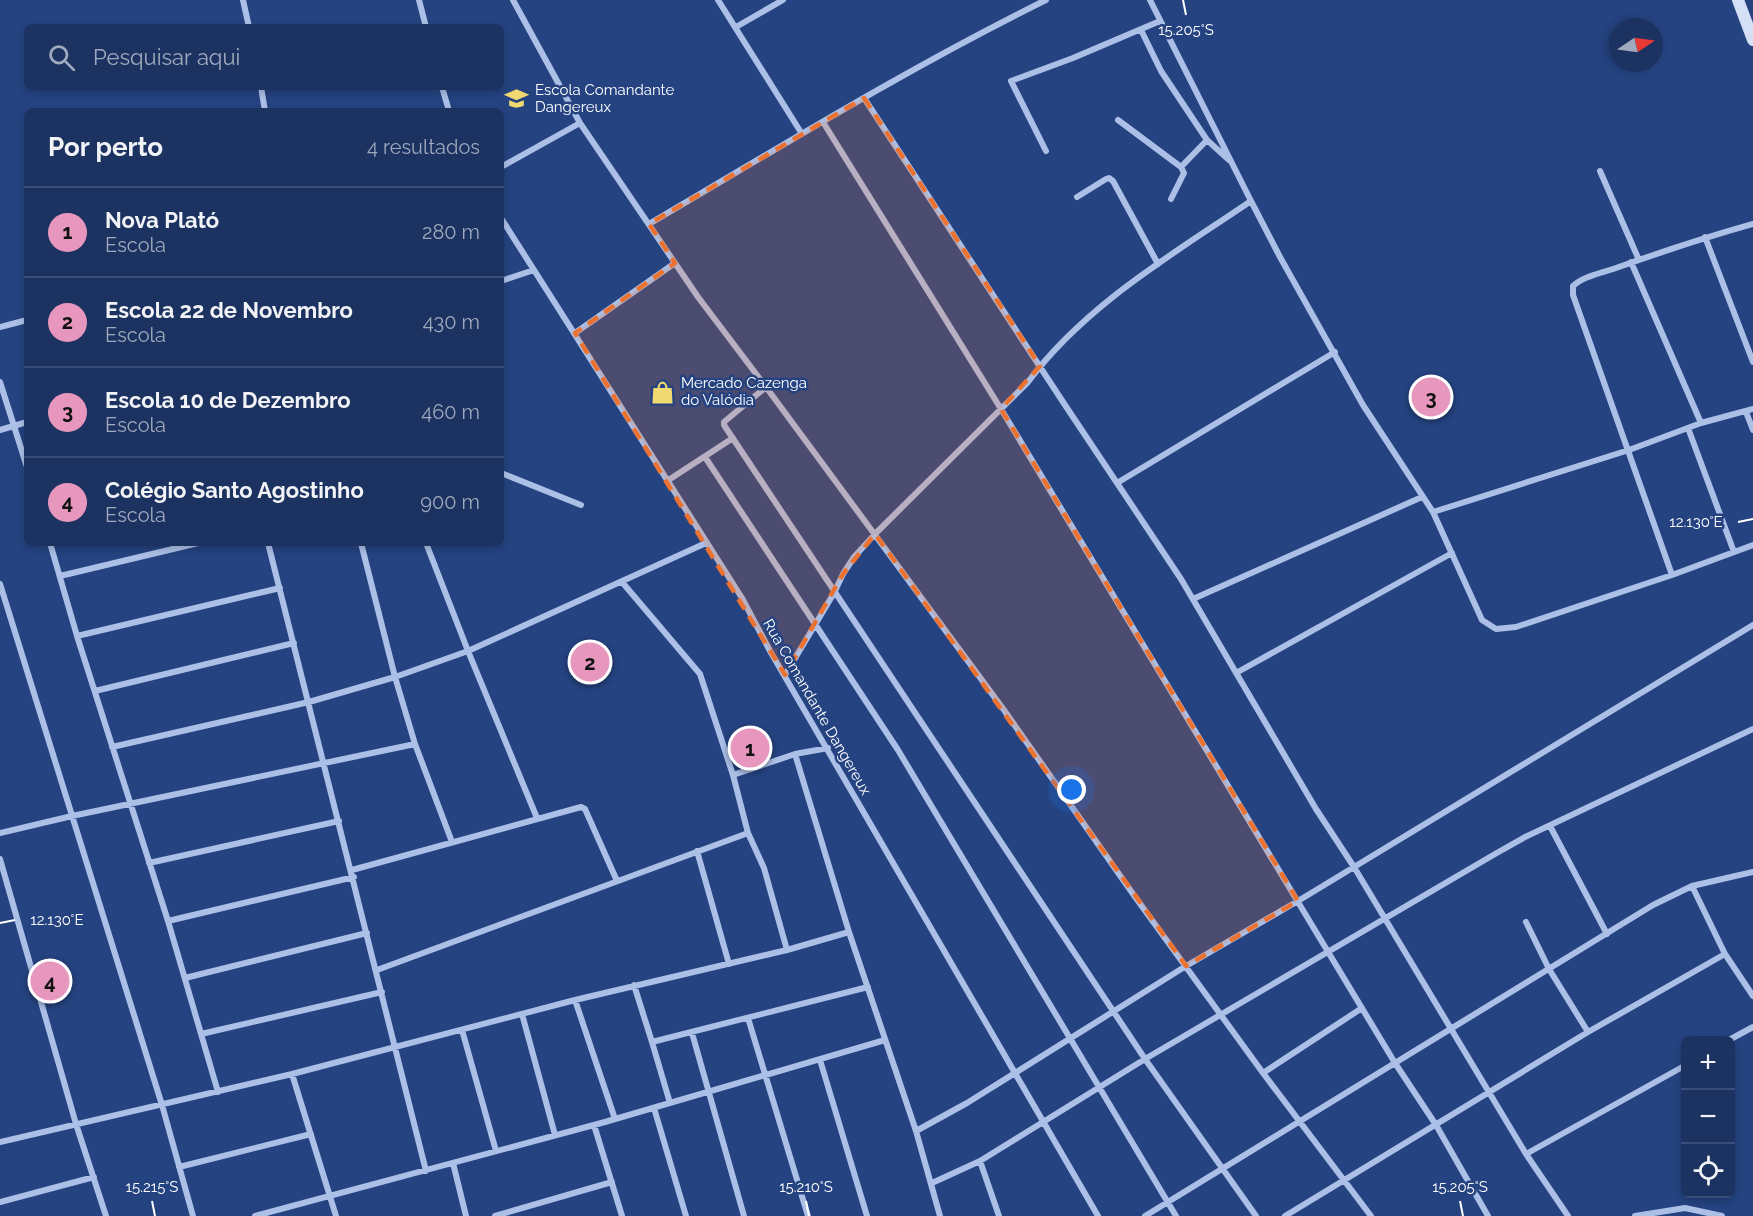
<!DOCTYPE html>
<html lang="pt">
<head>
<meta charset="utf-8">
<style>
	body { margin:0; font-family:Raleway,sans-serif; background:#253a67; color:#f1f3f6 }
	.controls { position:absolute; right:18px; bottom:18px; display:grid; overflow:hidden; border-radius:9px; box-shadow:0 3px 9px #0003 }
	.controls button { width:54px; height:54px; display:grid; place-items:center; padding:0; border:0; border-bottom:2px solid #3a4d76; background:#1c3261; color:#f1f3f6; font:30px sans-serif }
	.compass { position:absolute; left:1609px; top:18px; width:54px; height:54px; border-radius:50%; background:#1c3261; box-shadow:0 3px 9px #0003; rotate:77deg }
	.you { position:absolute; left:1072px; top:790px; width:21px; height:21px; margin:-15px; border:4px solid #fff; border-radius:50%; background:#1a73e8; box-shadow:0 0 0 9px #1a73e833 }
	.badge { display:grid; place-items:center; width:39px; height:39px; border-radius:50%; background:#e797bd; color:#111; font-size:20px; font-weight:700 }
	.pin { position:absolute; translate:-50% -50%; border:3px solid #fff; box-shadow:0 2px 6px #0006 }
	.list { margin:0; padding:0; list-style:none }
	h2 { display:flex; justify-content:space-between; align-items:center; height:78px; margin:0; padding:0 24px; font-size:26px }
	h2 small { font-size:20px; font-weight:400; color:#a0aabd }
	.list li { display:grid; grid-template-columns:39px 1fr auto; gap:18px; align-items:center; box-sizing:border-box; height:90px; padding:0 24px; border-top:2px solid #3a4d76 }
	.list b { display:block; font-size:22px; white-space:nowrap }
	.list p { margin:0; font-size:20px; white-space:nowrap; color:#a0aabd }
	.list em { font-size:20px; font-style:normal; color:#a0aabd }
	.icon { flex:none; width:33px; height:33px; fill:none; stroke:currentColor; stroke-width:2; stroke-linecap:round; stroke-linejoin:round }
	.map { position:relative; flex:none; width:1753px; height:1216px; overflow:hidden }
	.search { position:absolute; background:#1c3261; box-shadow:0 3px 9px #0003; left:24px; top:24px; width:480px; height:66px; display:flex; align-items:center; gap:15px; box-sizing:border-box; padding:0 21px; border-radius:9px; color:#a0aabd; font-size:22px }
	.panel { position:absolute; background:#1c3261; box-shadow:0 3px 9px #0003; left:24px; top:108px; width:480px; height:438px; border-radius:9px }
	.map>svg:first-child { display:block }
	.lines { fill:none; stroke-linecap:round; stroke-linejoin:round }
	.street { stroke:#acc0e7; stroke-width:6 }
	.secondary { stroke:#d5e0f6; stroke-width:12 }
	.marked { fill:#eb7230; fill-opacity:0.2; stroke:#eb7230; stroke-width:4.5; stroke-dasharray:12 8; stroke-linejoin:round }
	.ticks { fill:none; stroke:#fff; stroke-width:2 }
	.labels { text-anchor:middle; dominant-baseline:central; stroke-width:5; stroke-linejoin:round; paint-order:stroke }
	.poi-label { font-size:15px; fill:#fff; stroke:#254381; text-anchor:start }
	.street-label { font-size:15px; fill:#fff; stroke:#254381 }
	.ticks-label { font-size:15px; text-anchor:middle; fill:#fff; stroke:#254381; stroke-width:5; stroke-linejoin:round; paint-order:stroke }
</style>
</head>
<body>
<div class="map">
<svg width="1753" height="1216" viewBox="0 0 1753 1216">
	<rect width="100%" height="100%" fill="#254381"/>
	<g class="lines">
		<path class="street" d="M 243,0 L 249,27
			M 419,0 L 426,27
			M 513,0 L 580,123 L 698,297 L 766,387 L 1004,710 L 1133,894 L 1263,1073 L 1371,1216
			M 718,0 L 802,134
			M 1150,0 L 1251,201
			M 736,27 L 783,0
			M 1141,30 L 1161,71 L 1207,140 L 1229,160
			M 261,87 L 265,111
			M 442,87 L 449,111
			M 864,98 L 1065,405 L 1181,579 L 1316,809 L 1354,867 L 1526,1154 L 1568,1216
			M 1118,120 L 1181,167 L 1207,140
			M 823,122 L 1001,409 L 1395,1063 L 1436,1125 L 1488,1216
			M 1046,151 L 1011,81 L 1073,58 L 1160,21
			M 501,167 L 580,123
			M 1600,171 L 1639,260
			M 1077,197 L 1106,179 L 1109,178 L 1113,181 L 1158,264
			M 1171,199 L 1184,173 L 1181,167
			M 501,218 L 742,598 L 770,651 L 1098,1216
			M 649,224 C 780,147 910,67 1046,0
			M 1705,237 L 1753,362
			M 1631,262 L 1701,423
			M 501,281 L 534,270
			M 0,327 L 27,320
			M 575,333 L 675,263
			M 0,382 L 27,467
			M 766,387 L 724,422 L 724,425 L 1145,1059 L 1256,1216
			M 1746,412 L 1753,430
			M 1688,428 L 1734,552
			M 0,430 L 27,422
			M 705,457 L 898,750 L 1176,1216
			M 501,473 L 581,505
			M 667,481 L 733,438
			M 1117,483 L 1335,352
			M 1433,512 L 1629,450 L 1701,423 L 1753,409
			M 50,543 L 77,636 L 168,921 L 218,1092
			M 268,543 L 426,1171
			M 361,543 L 395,677 L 415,744 L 452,842
			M 426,543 L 468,651 L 537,818
			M 1672,575 L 1573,295 L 1573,286 C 1584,276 1602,273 1616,268 C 1661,252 1707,237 1753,224
			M 60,576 L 198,543
			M 622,582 L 700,674 L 733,775 L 748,833 L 764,868 L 787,950
			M 0,584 L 162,1105 L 193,1216
			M 1193,599 L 1422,497
			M 77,636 L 280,588
			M 1236,673 L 1452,553
			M 785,675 L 834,593 L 843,574 L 854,557 L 875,534 L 1028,382 C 1085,305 1173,254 1251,201 L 1280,257 L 1363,405 L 1433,512 L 1482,620 L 1496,629 L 1516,627 L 1672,575 L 1753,545
			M 95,691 L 294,643
			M 112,747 L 309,702 L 395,677 L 468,651 L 706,543
			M 795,754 L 849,932 L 916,1131 L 940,1216
			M 733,775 L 795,754 L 828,748
			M 1550,826 L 1607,934
			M 0,833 L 72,816 L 415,744
			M 697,851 L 729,964
			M 0,859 L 76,1124 L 106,1216
			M 149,863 L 339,821
			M 352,870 L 581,807 L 585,809 L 617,881
			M 1692,886 L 1725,954 L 1753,996
			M 168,921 L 354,877
			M 1526,922 L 1549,969 L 1588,1032
			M 377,970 L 748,833
			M 185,978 L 367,933
			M 634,985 L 652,1042 L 868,987
			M 575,1000 L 615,1119
			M 522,1014 L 555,1135
			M 748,1018 L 808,1216
			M 462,1030 L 496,1151
			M 692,1033 L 744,1216
			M 201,1034 L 382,992
			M 1729,1040 L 1753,1027
			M 652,1042 L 670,1103
			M 820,1060 L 867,1216
			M 1263,1073 L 1362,1008
			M 292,1074 L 336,1216
			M 654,1108 L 686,1216
			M 594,1125 L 622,1216
			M 916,1131 L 967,1103 L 1186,966 L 1298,901 L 1753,625
			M 0,1142 L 292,1074 L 575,1000 L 787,950 L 849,932
			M 1526,1154 L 1686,1065
			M 980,1161 L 999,1216
			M 453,1163 L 466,1216
			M 179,1167 L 311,1134
			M 932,1183 L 980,1161 L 1145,1059 L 1495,854 L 1525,837 L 1753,729
			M 0,1202 L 94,1177
			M 255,1216 L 605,1122 L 885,1040
			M 495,1216 L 612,1182
			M 1145,1216 L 1653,905 L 1692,886 L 1753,872
			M 1285,1216 L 1588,1032 L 1725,954
			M 1635,1216 L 1685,1208 L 1722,1216"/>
		<path class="secondary" d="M 1738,0 L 1753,40"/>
	</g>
	<path class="marked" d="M 864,98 L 1040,366 L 1001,409 L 1298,901 L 1186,966 L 875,534 L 843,574 L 785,675 L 575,333 L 675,263 L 649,224 Z"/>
	<path class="ticks" d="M 1183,0 L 1186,15M 1738,522 L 1753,519M 0,923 L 15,920M 152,1201 L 155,1216M 806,1201 L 809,1216M 1460,1201 L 1463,1216"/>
	<defs>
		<symbol id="school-bare" viewBox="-9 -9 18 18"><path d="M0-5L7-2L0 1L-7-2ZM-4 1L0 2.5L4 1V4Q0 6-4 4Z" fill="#f0d970" stroke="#254381" stroke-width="2.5" paint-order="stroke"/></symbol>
		<symbol id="shop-bare" viewBox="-9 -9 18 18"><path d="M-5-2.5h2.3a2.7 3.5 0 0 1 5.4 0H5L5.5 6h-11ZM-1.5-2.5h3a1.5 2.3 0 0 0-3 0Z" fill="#f0d970" stroke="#254381" stroke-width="2.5" paint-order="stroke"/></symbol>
	</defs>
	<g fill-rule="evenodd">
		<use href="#school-bare" x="500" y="82" width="33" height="33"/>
		<use href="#shop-bare" x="646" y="376" width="33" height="33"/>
	</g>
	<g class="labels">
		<g class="poi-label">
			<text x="535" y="90">Escola Comandante<tspan x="535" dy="17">Dangereux</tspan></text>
			<text x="681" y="383">Mercado Cazenga<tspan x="681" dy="17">do Valódia</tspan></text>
		</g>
		<g class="street-label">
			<text transform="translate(817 707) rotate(60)">Rua Comandante Dangereux</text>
		</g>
	</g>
	<g class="ticks-label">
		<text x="1186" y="35">15.205°S</text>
		<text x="1696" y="527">12.130°E</text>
		<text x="57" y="925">12.130°E</text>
		<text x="152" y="1192">15.215°S</text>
		<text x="806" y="1192">15.210°S</text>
		<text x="1460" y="1192">15.205°S</text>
	</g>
</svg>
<div class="controls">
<button>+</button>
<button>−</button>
<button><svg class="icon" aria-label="locate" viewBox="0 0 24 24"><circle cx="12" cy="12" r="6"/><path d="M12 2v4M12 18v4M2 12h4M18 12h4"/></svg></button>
</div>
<svg class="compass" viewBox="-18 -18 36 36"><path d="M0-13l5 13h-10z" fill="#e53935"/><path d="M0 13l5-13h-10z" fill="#a0aabd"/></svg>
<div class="you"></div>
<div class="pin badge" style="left:750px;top:748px">1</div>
<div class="pin badge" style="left:590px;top:662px">2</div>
<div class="pin badge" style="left:1431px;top:397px">3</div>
<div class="pin badge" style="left:50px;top:981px">4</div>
<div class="search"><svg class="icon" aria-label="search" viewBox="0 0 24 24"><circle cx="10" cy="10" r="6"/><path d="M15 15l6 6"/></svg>Pesquisar aqui</div>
<section class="panel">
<h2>Por perto<small>4 resultados</small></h2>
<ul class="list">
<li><span class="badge">1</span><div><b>Nova Plató</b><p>Escola</p></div><em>280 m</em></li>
<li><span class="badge">2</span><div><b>Escola 22 de Novembro</b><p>Escola</p></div><em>430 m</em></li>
<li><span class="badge">3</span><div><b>Escola 10 de Dezembro</b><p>Escola</p></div><em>460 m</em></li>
<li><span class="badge">4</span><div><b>Colégio Santo Agostinho</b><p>Escola</p></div><em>900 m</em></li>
</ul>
</section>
</div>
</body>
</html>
